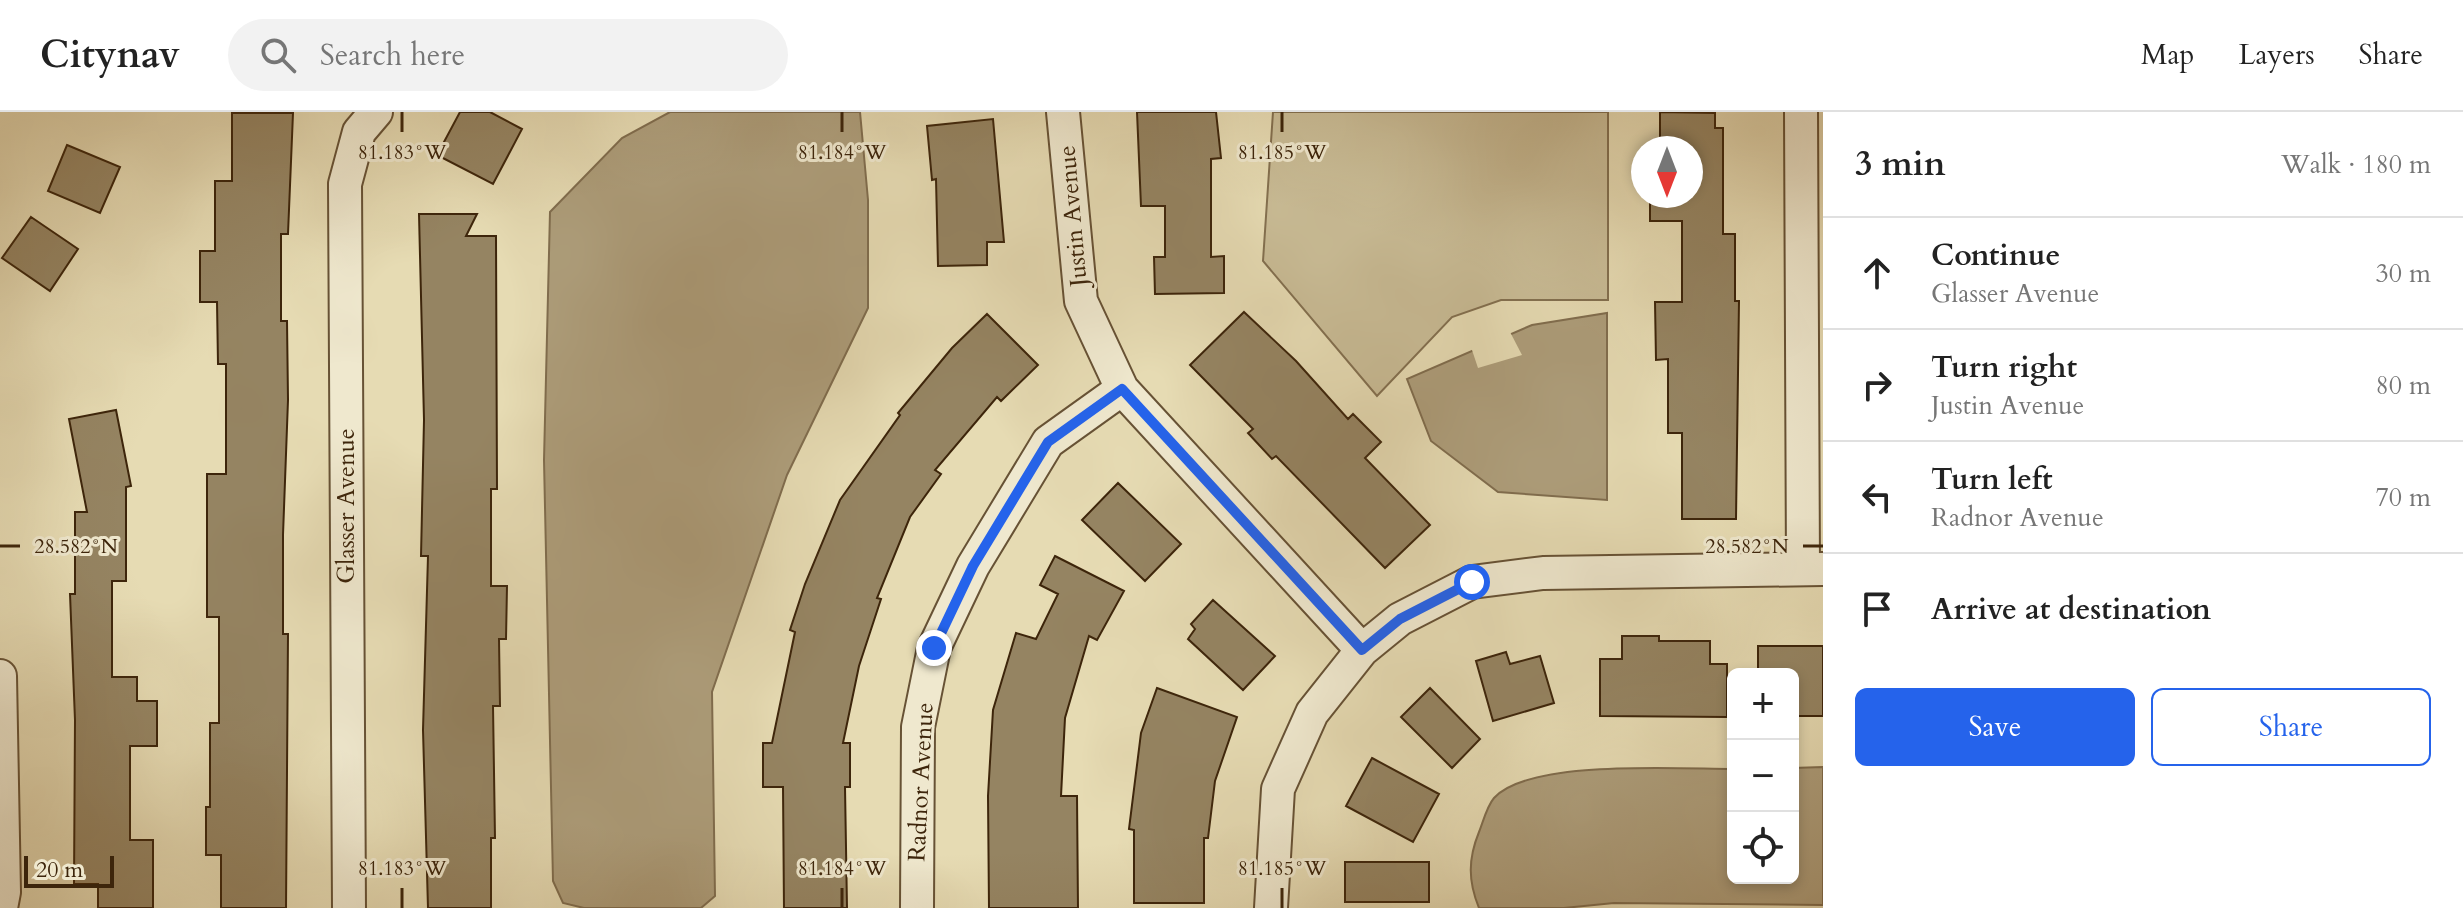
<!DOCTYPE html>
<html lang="en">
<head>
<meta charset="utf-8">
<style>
	body { margin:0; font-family:Cardo,serif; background:#f2f2f2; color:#222 }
	.controls { position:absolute; right:24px; bottom:24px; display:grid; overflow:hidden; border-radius:12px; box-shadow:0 4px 12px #0003 }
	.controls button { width:72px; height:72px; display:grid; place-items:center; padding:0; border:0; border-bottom:2px solid #e0e0e0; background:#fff; color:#222; font:40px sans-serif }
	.compass { position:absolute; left:1631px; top:24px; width:72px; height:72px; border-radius:50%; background:#fff; box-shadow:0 4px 12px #0003; rotate:180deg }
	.scale { position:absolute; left:24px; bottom:20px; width:90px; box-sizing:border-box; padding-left:8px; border:4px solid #3d250b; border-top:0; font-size:22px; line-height:28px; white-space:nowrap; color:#3d250b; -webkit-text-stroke:6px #efe8ce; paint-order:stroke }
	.stop { position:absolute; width:24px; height:24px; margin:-18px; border:6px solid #2563eb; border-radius:50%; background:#fff }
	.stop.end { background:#2563eb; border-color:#fff; box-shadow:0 2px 8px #0008 }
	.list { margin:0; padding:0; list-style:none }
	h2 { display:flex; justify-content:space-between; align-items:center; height:104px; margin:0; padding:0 32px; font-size:34px }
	h2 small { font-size:26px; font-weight:400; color:#767676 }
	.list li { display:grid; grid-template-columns:52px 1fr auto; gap:24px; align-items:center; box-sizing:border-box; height:112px; padding:0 32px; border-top:2px solid #e0e0e0 }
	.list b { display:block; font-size:30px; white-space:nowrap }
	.list p { margin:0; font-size:26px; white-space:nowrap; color:#767676 }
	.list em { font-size:26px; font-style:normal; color:#767676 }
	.actions { display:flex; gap:16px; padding:24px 32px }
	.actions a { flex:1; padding:18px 0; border:2px solid #2563eb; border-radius:12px; text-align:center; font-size:28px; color:#2563eb }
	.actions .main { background:#2563eb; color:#fff }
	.icon { flex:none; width:44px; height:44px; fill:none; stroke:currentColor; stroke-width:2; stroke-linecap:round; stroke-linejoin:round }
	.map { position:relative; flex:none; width:1823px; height:796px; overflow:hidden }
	header { display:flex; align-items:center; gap:48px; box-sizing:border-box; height:112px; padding:0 40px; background:#fff; border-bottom:2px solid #e0e0e0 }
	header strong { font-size:38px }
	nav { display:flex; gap:44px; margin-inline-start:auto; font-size:28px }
	.search { width:560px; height:72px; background:#f2f2f2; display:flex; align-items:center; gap:20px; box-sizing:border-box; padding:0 28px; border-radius:44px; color:#767676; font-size:30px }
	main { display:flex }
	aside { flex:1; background:#fff }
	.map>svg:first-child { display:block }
	.green { fill:#c9bc96; stroke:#837050; stroke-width:2 }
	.water { fill:#ad9d7a; stroke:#806d4e; stroke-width:2 }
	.pier { fill:#e6dbb3 }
	.building { fill:#958462; stroke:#3d250b; stroke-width:2 }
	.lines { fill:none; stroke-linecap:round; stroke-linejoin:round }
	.street-casing { stroke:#675235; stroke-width:36 }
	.street { stroke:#efe8ce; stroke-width:32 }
	.route { stroke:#2563eb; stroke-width:10 }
	.ticks { fill:none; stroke:#3d250b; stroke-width:3 }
	.labels { text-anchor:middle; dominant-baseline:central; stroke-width:6; stroke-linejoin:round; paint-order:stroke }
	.street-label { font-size:24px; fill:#3d250b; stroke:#efe8ce }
	.ticks-label { font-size:20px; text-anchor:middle; fill:#3d250b; stroke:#efe8ce; stroke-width:6; stroke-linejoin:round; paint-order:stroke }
</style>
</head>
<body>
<header>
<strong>Citynav</strong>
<div class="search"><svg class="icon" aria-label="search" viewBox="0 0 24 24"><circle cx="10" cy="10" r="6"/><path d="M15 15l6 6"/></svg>Search here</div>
<nav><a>Map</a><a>Layers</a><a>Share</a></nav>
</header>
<main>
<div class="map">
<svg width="1823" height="796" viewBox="0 0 1823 796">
	<rect width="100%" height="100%" fill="#e6dbb3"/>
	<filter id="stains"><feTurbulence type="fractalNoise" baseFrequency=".0025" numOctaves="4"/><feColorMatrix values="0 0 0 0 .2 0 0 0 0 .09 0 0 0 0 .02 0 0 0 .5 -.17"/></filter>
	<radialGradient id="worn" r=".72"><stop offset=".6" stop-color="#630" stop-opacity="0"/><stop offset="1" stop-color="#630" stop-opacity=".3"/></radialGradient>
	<path class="green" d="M 1273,0 L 1608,0 L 1608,188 L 1501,188 L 1452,205 L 1377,284 L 1263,149 Z"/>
	<path class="water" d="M 670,0 L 860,0 L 868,88 L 868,196 L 787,363 L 712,580 L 715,784 L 701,796 L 584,796 L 563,791 L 553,769 L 544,348 L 550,100 L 622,26 Z
		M 1607,201 L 1607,388 L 1498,380 L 1431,329 L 1407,267 L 1532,213 Z
		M 1823,655 L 1823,793 L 1614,791 L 1564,796 L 1479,796 C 1468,769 1468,747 1479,720 C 1483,710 1487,694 1494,686 C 1529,647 1679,657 1733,657 L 1733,766 L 1793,766 L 1793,656 Z"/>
	<path class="pier" d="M 1509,218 L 1522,243 L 1478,256 L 1471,235 Z"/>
	<path class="building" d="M 460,0 L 490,0 L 522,17 L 493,72 L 437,43 Z
		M 1137,0 L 1216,0 L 1221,46 L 1211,47 L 1211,145 L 1224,144 L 1224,181 L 1155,182 L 1154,145 L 1165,145 L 1165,94 L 1141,94 Z
		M 1660,0 L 1715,1 L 1715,16 L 1723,16 L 1723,122 L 1735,122 L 1735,189 L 1739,189 L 1736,407 L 1682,407 L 1682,321 L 1668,321 L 1668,247 L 1656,248 L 1655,190 L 1682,190 L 1682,109 L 1650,109 L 1650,84 L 1691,84 L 1691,36 L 1660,36 Z
		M 232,1 L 293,1 L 288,122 L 281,122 L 281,209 L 287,209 L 288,288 L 283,423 L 283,522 L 288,522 L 286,796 L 221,796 L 221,743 L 206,743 L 206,695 L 210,695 L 210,611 L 219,611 L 219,505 L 207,505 L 207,362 L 226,362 L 226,252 L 218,252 L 217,190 L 200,190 L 200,139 L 215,139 L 215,69 L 232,69 Z
		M 993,7 L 1004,130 L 987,130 L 987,153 L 938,154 L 936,67 L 932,68 L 927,14 Z
		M 67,33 L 120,55 L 100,101 L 48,79 Z
		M 419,102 L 477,102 L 466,124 L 496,124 L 497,377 L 491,377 L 491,474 L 507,474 L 506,527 L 499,527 L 500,594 L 493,594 L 495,726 L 491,726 L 491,796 L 428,796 L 423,618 L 428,444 L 421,444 L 424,308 Z
		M 31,105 L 78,137 L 50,179 L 2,146 Z
		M 1244,200 L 1296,249 L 1348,307 L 1353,302 L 1381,330 L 1365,346 L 1430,413 L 1385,456 L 1276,344 L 1272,347 L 1248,321 L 1253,317 L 1190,253 Z
		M 987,202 L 1038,253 L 1001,289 L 997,285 L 935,358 L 941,362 L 910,405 L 877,486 L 881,487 L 859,554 L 843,631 L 850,631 L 850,675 L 845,675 L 847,796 L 784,796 L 783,675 L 763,675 L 763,631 L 772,631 L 795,520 L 790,518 L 805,472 L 840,388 L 900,303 L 898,301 L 952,236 Z
		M 116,298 L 131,374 L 126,375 L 126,469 L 112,469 L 112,565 L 137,565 L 137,589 L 157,589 L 157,634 L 130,634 L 130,728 L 153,728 L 153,796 L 98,796 L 98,772 L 74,772 L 75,608 L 70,482 L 75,482 L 75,400 L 87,400 L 69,307 Z
		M 1118,371 L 1181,432 L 1145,469 L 1082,408 Z
		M 1055,444 L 1124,479 L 1097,528 L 1089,524 L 1065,606 L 1061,684 L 1077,684 L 1078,796 L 989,796 L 988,684 L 993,598 L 1016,521 L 1036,527 L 1058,482 L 1040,473 Z
		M 1213,488 L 1275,544 L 1243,578 L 1188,527 L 1195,517 L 1191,512 Z
		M 1622,524 L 1659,524 L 1659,529 L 1710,529 L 1710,552 L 1727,552 L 1727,605 L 1600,604 L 1600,547 L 1622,547 Z
		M 1758,534 L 1823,534 L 1823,604 L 1793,604 L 1793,562 L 1758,562 Z
		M 1506,540 L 1510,552 L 1540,544 L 1554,591 L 1493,609 L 1476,549 Z
		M 1157,576 L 1237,605 L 1215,669 L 1208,726 L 1204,726 L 1204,791 L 1134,791 L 1134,718 L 1129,717 L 1141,621 Z
		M 1430,576 L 1480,627 L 1452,656 L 1401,605 Z
		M 1372,646 L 1439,682 L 1413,730 L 1346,694 Z
		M 1345,750 L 1429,750 L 1429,790 L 1345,790 Z"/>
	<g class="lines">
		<defs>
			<path id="street" d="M 1063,0 L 1081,189 L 1122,277 L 1362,538
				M 1801,0 L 1803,457
				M 0,564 L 4,780 L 1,796
				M 349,796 L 345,72 L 359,20 L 376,0
				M 917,796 L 918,615 L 934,536 L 973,454 L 1048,330 L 1122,277
				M 1271,796 L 1278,677 L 1312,601 L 1362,538 L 1400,507 L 1472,470 L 1543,461 L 1823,457"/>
		</defs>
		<use href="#street" class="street-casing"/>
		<use href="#street" class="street"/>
	</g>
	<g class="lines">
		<path class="route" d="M 934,536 L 973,454 L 1048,330 L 1122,277 L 1362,538 L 1400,507 L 1472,470"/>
	</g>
	<path class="ticks" d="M 402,0 L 402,20M 842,0 L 842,20M 1282,0 L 1282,20M 0,434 L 20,434M 1803,434 L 1823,434M 402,776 L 402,796M 842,776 L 842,796M 1282,776 L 1282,796"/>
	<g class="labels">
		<g class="street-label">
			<text transform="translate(1073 104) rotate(-95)">Justin Avenue</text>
			<text transform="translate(346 394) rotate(-90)">Glasser Avenue</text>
			<text transform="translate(921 670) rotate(-87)">Radnor Avenue</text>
		</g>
	</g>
	<g class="ticks-label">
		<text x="402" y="47">81.183°W</text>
		<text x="842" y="47">81.184°W</text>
		<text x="1282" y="47">81.185°W</text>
		<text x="1747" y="441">28.582°N</text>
		<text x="76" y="441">28.582°N</text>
		<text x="402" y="763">81.183°W</text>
		<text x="842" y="763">81.184°W</text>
		<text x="1282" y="763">81.185°W</text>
	</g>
	<rect width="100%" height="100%" filter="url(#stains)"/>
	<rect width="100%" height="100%" fill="url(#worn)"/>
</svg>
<div class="controls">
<button>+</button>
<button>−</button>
<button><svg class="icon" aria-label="locate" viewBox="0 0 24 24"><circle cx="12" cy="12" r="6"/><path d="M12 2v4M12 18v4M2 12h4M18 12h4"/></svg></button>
</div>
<svg class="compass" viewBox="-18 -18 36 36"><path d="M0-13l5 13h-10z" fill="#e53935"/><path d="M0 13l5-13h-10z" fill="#767676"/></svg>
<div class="scale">20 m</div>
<div class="stop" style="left:1472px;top:470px"></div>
<div class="stop end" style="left:934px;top:536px"></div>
</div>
<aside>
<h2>3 min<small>Walk · 180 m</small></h2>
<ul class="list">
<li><svg class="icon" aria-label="ahead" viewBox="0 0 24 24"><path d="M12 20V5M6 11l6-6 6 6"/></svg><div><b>Continue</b><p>Glasser Avenue</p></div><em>30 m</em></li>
<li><svg class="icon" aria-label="right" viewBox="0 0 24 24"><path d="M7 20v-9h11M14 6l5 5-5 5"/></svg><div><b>Turn right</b><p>Justin Avenue</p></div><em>80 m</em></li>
<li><svg class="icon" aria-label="left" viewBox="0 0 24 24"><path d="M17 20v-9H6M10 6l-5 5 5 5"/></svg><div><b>Turn left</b><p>Radnor Avenue</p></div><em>70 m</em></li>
<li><svg class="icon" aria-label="arrive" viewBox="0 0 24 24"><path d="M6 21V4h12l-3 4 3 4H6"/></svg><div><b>Arrive at destination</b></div></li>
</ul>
<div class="actions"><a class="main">Save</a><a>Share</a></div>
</aside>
</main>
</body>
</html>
